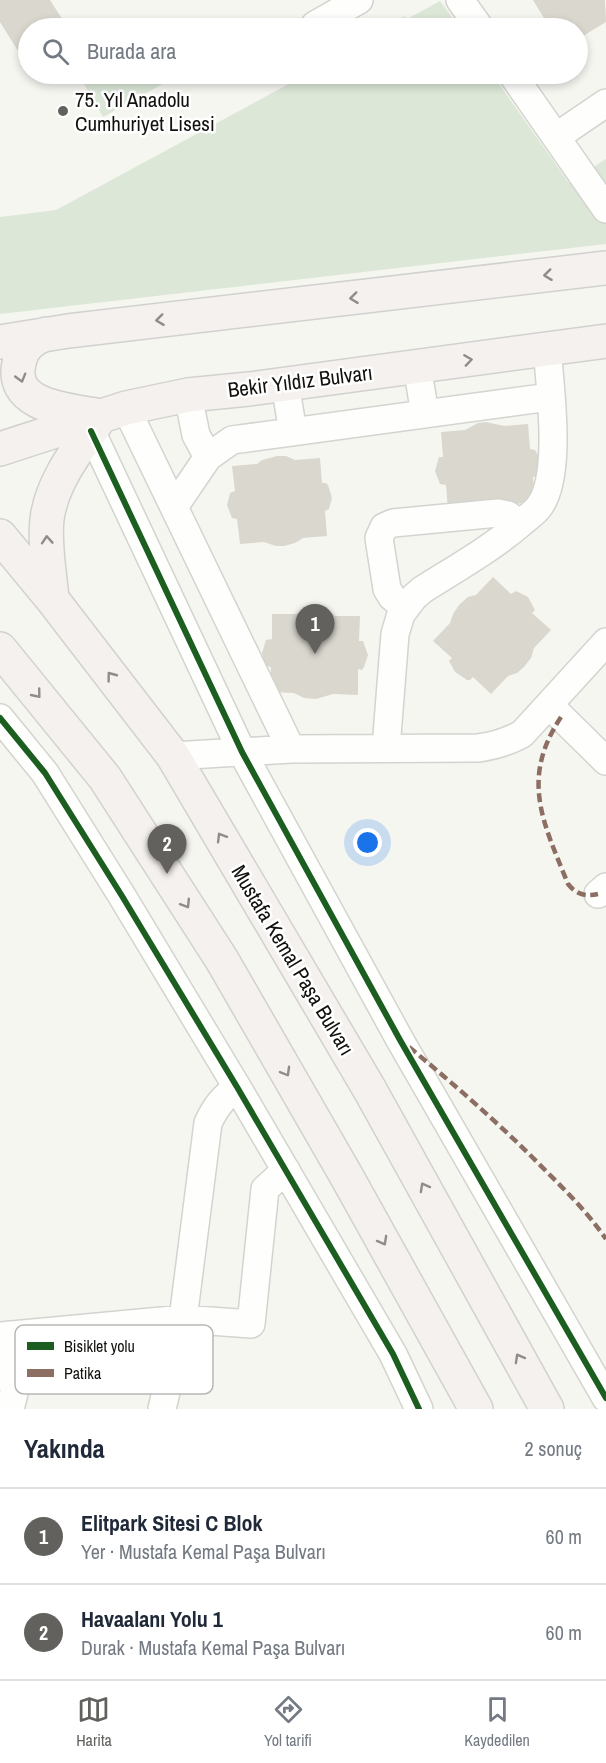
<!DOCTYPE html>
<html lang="tr">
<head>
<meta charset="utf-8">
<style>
	body { margin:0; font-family:"Archivo Narrow",sans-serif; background:#f6f6f7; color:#1f2937 }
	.you { position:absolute; left:368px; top:843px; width:21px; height:21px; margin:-15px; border:4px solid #fff; border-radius:50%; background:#1a73e8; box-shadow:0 0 0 9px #1a73e833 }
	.badge { display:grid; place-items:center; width:39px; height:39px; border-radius:50%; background:#62615d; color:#fff; font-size:20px; font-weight:700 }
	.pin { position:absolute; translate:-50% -50px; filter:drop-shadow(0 2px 3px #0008) }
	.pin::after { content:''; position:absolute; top:32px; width:21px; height:18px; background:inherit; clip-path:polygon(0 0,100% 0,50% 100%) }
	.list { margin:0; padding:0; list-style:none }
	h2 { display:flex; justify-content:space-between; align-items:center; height:78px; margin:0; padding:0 24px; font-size:26px }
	h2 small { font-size:20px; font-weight:400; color:#747a83 }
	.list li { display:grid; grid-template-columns:39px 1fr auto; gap:18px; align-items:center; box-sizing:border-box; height:96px; padding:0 24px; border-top:2px solid #e0e1e3 }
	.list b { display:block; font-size:22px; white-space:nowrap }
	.list p { margin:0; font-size:20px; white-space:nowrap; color:#747a83 }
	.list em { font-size:20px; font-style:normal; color:#747a83 }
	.icon { flex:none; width:33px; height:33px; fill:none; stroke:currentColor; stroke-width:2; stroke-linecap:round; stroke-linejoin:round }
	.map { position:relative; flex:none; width:606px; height:1409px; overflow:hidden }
	.search { position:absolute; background:#fff; box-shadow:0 3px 9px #0003; left:18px; right:18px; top:18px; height:66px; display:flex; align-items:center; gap:15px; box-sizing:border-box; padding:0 21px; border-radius:33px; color:#747a83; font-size:22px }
	.sheet { height:270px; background:#fff }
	nav { display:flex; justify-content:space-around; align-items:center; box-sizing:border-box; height:84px; border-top:2px solid #e0e1e3; background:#fff; font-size:16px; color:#747a83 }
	nav a { display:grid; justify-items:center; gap:3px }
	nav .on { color:#62615d }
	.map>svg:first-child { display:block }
	.green { fill:#dce7d8 }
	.building { fill:#d9d7ce }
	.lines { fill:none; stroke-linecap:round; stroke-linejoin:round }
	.minor-casing { stroke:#d3d3cf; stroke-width:30 }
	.major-casing { stroke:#d1d1cf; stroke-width:36 }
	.minor { stroke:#fefefd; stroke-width:27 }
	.major { stroke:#f5f1ee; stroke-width:33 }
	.quiet { stroke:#8d6e63; stroke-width:4.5; stroke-dasharray:9 4.5; stroke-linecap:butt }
	.cycleway-casing { stroke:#fff; stroke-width:10 }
	.cycleway { stroke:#1b5e20; stroke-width:6 }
	.oneway { stroke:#8f8c89 }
	.poi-dot { fill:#62615d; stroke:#fff; stroke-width:2 }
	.labels { text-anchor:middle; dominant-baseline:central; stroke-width:5; stroke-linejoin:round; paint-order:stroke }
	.poi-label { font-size:21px; fill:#12110e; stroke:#fff; text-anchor:start }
	.street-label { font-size:21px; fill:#12110e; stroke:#fff }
	.key { fill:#fff; stroke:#b8b8b7; stroke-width:1.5 }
	.key-label { font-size:16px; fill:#12110e }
</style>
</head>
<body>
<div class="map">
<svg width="606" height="1409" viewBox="0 0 606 1409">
	<rect width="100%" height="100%" fill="#f6f6f1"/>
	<path class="green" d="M 440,1 L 460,28 L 383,28 L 405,16 L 407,19 Z
		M 78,74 L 176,74 L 177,76 L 103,117 Z
		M 307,74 L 492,74 L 569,183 L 606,159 L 606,244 L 0,314 L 0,217 L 56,210 Z"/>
	<path class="building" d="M 0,0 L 50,0 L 68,28 L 28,28 L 28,67 L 0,22 Z
		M 533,0 L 605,0 L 606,22 L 578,39 L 578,28 L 550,28 Z
		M 486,422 L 504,426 L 528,424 L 530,449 L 535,450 L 539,457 L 537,477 L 533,477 L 535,502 L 448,510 L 446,485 L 440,484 L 435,471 L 439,457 L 443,457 L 441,432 L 465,430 L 478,423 Z
		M 277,456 L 286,456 L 295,460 L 320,458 L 322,483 L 326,483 L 328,485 L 332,498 L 329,509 L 325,511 L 327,536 L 303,538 L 295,543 L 284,546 L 276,546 L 264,542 L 240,544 L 237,519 L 232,518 L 227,505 L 230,493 L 235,491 L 232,466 L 257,464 L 262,460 Z
		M 493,577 L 511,594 L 516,591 L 528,597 L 535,610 L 532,613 L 551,630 L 534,648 L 531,658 L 524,667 L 517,673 L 508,676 L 491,694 L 473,677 L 470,680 L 467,680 L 455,672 L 449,661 L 452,658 L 433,641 L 450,623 L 453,614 L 459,605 L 468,597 L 476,595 Z
		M 317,609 L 328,611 L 335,616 L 360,616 L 359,641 L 363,641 L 368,655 L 364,667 L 362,670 L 358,669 L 358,695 L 333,694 L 316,699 L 304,698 L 294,693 L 270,692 L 271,667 L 266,666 L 262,653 L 266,640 L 272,639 L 272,614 L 296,614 L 304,611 Z"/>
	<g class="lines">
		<defs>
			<path id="minor" d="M 460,0 L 480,28
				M 315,25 L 359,0
				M 512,74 L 606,209
				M 556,137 L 606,103
				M 417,366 L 425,414
				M 285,384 L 293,432
				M 188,395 L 196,435 L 208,457
				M 126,408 L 291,749
				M 91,431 L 242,752 L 400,1040 L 606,1398
				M 174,507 L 208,457 L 232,440 L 550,397
				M 407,605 L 398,602 L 392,597 L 387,589 L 379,538 L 384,527 L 393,523 L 498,513 L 508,515 L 520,524
				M 549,705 L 606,761
				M 0,718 L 45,773 L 122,896 L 237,1087 L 393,1354 L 419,1409
				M 386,748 L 395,634 L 401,614 L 414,597 L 422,590 C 455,569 491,549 521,523 C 527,518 534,513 538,508 C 563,479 550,386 547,349
				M 173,756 L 291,749 L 478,748 C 494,746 507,742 522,734 L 606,642
				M 598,894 L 606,887
				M 9,1335 L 14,1393 L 10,1409
				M 0,1336 L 183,1319 L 208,1123 C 216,1106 223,1098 237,1087
				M 162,1409 L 183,1319 L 251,1324 L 265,1189 L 286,1170"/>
			<path id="major" d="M 46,334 C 32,339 22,347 19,363 C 9,408 71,410 101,416 C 80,447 52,480 47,519 C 44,545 50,573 52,599
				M 0,342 L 68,331 L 606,268
				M 0,449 L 126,408 L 188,395 L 249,389 L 606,341
				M 0,536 L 52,599 L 173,756 L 370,1090 L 547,1409
				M 0,649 L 105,778 L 222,960 L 347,1177 L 476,1409"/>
		</defs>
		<use href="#minor" class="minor-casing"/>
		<use href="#major" class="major-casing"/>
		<use href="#minor" class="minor"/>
		<use href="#major" class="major"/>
		<path class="quiet" d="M 561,717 C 520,779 543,822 568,884 C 576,894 585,897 598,894
			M 409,1047 C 456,1086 502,1126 545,1170 C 567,1192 588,1213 606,1239"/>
		<defs>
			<path id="cycleway" d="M 91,431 L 242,752 L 400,1040 L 606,1398
				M 0,718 L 45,773 L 122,896 L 237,1087 L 393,1354 L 419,1409"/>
		</defs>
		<use href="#cycleway" class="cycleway-casing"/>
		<use href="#cycleway" class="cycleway"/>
	</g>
	<defs><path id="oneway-chevron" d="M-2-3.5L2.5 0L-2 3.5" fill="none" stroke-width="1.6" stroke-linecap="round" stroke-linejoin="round" transform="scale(1.5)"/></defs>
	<g class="oneway">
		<use href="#oneway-chevron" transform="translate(548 275) rotate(173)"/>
		<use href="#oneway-chevron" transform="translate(354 298) rotate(173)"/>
		<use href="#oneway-chevron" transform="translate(160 320) rotate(173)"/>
		<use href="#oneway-chevron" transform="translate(468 360) rotate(-8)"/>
		<use href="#oneway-chevron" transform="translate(21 378) rotate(74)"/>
		<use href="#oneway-chevron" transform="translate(47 540) rotate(-94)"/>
		<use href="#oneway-chevron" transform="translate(111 676) rotate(-127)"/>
		<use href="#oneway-chevron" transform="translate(37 694) rotate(51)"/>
		<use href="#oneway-chevron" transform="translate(221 837) rotate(-121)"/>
		<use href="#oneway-chevron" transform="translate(186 904) rotate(58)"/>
		<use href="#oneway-chevron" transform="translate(286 1072) rotate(60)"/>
		<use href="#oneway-chevron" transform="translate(424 1187) rotate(-119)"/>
		<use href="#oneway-chevron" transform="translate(383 1241) rotate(61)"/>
		<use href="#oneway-chevron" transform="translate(519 1358) rotate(-119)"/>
	</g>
	<circle class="poi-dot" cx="63" cy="111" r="6"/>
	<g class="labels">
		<g class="poi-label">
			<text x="75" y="99">75. Yıl Anadolu<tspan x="75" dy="24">Cumhuriyet Lisesi</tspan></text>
		</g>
		<g class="street-label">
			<text transform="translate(300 381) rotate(-7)">Bekir Yıldız Bulvarı</text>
			<text transform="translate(293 960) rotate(59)">Mustafa Kemal Paşa Bulvarı</text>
		</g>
	</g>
	<rect x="15" y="1325" width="198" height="69" rx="9" class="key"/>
	<rect x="27" y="1342" width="27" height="8" fill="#1b5e20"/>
	<rect x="27" y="1369" width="27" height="8" fill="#8d6e63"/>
	<g class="key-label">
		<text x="64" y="1352">Bisiklet yolu</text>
		<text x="64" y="1379">Patika</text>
	</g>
</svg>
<div class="you"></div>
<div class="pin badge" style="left:315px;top:654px">1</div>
<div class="pin badge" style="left:167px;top:874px">2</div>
<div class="search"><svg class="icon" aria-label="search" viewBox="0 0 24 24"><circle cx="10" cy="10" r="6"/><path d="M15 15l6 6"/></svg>Burada ara</div>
</div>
<section class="sheet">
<h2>Yakında<small>2 sonuç</small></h2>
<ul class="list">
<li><span class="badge">1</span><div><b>Elitpark Sitesi C Blok</b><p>Yer · Mustafa Kemal Paşa Bulvarı</p></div><em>60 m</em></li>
<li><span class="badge">2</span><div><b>Havaalanı Yolu 1</b><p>Durak · Mustafa Kemal Paşa Bulvarı</p></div><em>60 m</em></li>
</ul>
</section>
<nav>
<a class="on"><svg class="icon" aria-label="map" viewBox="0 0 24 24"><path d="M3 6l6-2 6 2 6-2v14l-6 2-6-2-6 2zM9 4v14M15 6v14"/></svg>Harita</a>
<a><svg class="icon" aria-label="directions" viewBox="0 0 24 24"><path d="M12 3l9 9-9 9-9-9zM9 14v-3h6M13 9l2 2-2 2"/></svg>Yol tarifi</a>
<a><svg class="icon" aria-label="saved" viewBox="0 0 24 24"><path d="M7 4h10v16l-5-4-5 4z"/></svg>Kaydedilen</a>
</nav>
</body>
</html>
